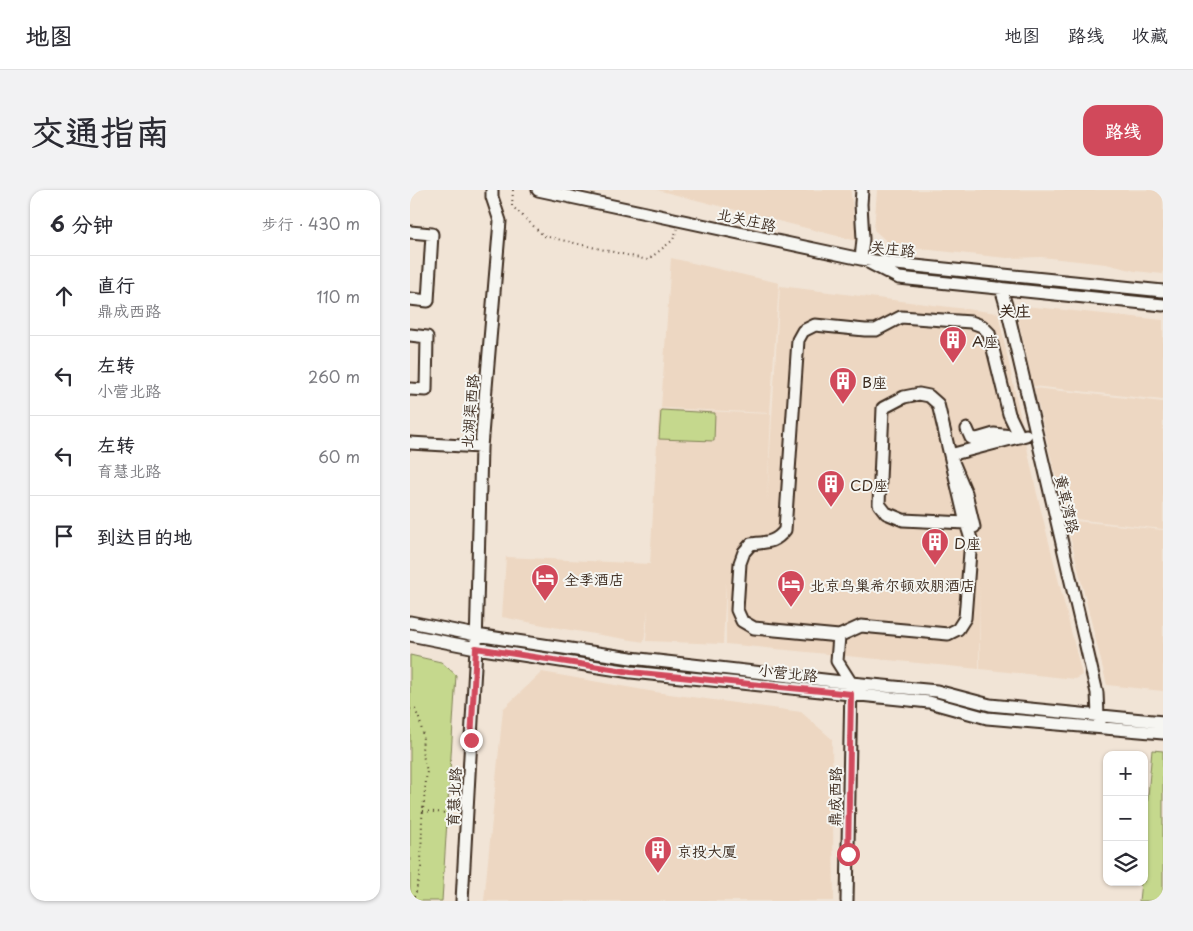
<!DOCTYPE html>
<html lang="zh">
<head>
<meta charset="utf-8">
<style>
	body { margin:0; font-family:"Playpen Sans","LXGW WenKai TC",sans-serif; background:#f2f2f3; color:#2b2b33 }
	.controls { position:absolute; right:15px; bottom:15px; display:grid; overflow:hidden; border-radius:10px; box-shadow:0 1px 4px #0004 }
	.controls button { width:45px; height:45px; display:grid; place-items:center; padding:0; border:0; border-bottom:1px solid #e1e1e2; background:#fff; color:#2b2b33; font:25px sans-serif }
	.stop { position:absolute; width:15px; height:15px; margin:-11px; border:4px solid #d1495b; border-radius:50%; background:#fff }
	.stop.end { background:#d1495b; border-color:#fff; box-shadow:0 1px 5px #0008 }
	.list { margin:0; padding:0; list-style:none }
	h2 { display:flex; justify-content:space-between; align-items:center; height:65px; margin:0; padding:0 20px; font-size:21px }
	h2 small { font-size:16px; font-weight:400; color:#7c7c81 }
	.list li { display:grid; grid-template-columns:32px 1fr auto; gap:15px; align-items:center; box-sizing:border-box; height:80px; padding:0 20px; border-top:1px solid #e1e1e2 }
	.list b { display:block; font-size:19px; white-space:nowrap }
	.list p { margin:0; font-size:16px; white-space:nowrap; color:#7c7c81 }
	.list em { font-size:16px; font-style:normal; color:#7c7c81 }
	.icon { flex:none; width:28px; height:28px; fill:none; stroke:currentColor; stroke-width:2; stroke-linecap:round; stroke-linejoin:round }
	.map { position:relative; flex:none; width:753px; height:711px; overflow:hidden; border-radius:15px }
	header { display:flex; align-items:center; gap:30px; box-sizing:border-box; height:70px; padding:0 25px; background:#fff; border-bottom:1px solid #e1e1e2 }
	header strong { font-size:24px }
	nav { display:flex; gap:28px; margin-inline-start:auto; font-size:18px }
	.intro { display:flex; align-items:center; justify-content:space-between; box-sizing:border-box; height:120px; padding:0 30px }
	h1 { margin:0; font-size:35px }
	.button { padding:12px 22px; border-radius:15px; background:#d1495b; color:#fff; font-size:18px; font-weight:700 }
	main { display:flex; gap:30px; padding:0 30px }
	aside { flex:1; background:#fff; border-radius:15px; box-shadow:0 1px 4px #0004 }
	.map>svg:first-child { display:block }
	.built { fill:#edd7c2 }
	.green { fill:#c5d88d; stroke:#808156 }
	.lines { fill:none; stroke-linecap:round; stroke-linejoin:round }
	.minor-casing { stroke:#3b2a1e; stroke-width:15 }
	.path { stroke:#3b2a1e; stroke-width:2; stroke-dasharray:1 4; stroke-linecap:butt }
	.minor { stroke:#f6f6f2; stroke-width:11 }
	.route { stroke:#d1495b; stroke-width:6 }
	.labels { text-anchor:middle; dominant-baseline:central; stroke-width:4; stroke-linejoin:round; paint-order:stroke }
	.street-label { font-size:15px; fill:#3b2a1e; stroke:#f6f6f2 }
	.poi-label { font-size:15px; fill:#3b2a1e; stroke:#f6f6f2; text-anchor:start }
	.neighbourhood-label { font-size:16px; font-weight:bold; fill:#3b2a1e; stroke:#f6f6f2 }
</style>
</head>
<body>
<header>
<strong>地图</strong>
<nav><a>地图</a><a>路线</a><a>收藏</a></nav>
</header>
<div class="intro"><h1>交通指南</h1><a class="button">路线</a></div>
<main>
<aside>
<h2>6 分钟<small>步行 · 430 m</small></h2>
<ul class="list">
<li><svg class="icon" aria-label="ahead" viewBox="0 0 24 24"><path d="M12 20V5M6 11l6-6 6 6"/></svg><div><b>直行</b><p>鼎成西路</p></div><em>110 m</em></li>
<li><svg class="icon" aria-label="left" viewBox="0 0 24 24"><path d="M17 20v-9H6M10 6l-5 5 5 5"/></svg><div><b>左转</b><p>小营北路</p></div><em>260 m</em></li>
<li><svg class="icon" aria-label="left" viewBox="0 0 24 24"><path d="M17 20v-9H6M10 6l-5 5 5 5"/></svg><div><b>左转</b><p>育慧北路</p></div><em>60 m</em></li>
<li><svg class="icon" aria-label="arrive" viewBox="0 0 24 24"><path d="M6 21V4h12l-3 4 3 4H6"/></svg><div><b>到达目的地</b></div></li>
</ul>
</aside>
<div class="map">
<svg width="753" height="711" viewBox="0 0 753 711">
	<rect width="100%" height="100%" fill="#f1e4d6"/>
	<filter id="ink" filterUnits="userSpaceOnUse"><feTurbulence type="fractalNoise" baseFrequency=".02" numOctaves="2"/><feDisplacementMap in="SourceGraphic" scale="10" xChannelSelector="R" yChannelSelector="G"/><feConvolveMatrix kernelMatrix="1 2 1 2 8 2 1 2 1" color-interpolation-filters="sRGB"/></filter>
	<g filter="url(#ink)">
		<path class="built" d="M 247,0 L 441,0 L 441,5 L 447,51 Z
			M 467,0 L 753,0 L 753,84 L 725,81 L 696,74 L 631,67 L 597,68 L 482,56 L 464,40 Z
			M 261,68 L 369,93 L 360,223 L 251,218 Z
			M 370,96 L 588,123 L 627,304 L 672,485 L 665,489 L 570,479 L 570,394 L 569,479 L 316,454 L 316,392 L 313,454 L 236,451 L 238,419 L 234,452 L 154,439 L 92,427 L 96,367 L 240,374 L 249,219 L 361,224 L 357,312 Z
			M 605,115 L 753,130 L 753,210 L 623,196 Z
			M 624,198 L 753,212 L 753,339 L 656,328 Z
			M 656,330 L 753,340 L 753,501 L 697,495 Z
			M 132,482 L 245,502 L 391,522 L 422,549 L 424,711 L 74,711 L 93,519 Z"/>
		<path class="green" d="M 251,220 L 305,223 L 304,251 L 249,249 Z
			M 0,465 L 31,472 L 46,485 L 32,711 L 0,711 Z
			M 742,560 L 753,561 L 753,711 L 729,711 L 731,692 L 734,692 L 734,652 Z"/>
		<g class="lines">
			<defs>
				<path id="minor" d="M 128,0 L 451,69 L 486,74 L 753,101
					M 0,42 L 22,44 L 18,111 L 0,109
					M 451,69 L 453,49 L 451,14 L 452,0
					M 460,73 L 489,88 L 753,115
					M 591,98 L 598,122 L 687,503 L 688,526 L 690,532
					M 0,145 L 17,147 L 16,200 L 0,199
					M 557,239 L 561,248 L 567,249 L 584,244 L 601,246
					M 0,253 L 71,257
					M 540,265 L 556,333 L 493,330 L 476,323 L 469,314 L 473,218 L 494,207 L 509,204 L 519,206 L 528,214 L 540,265 L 556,303 L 564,337
					M 540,265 L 616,245
					M 556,333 L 561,349 L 555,428 L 548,439 L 538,444 L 451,436 L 429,446 L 344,438 L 332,431 L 327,420 L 330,373 L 334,362 L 341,354 C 357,352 365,353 375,340 L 388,150 L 393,141 L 405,135 L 455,140 L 466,140 L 491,127 L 561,132 L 572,136 L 579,143 L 599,224 L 610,247
					M 0,432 L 66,445 L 221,468 L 441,493 L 527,501 L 580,515 L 753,532
					M 0,445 L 66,458 L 221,482 L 519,512 L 577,528 L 753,543
					M 429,446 L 427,471 L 441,493 L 437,711
					M 52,711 L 66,458 L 71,257 L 90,31 L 82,7 L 82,0"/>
			</defs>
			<use href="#minor" class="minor-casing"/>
			<path class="path" d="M 103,0 L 102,16 L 134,46 L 238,70 L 263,50 L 267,39
				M 0,519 L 5,519 L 10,531 L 13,546 L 12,561 L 17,581 L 12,629 L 11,677 L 6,702 L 2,711
				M 13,621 L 37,623"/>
			<use href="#minor" class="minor"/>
		</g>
	</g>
	<g class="lines" filter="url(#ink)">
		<path class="route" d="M 61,550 L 66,458 L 221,482 L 441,504 L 438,664"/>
	</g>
	<defs>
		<symbol id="building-pin" viewBox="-11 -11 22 30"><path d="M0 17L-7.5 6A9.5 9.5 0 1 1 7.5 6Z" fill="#d1495b" stroke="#f6f6f2"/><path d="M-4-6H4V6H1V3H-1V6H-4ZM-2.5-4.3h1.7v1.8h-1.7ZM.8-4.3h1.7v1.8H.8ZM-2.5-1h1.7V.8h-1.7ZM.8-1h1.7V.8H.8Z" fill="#fff"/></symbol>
		<symbol id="hotel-pin" viewBox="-11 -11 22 30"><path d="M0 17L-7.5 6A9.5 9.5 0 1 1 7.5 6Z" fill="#d1495b" stroke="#f6f6f2"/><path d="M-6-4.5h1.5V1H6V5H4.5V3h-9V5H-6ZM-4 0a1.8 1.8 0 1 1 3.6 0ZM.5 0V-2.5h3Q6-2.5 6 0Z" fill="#fff"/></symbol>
	</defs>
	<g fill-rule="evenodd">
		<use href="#building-pin" x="527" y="134" width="32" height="43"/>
		<use href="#building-pin" x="417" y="175" width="32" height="43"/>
		<use href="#building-pin" x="405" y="278" width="32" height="43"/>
		<use href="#building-pin" x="509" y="336" width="32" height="43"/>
		<use href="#hotel-pin" x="119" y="372" width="32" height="43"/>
		<use href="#hotel-pin" x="365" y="378" width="32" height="43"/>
		<use href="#building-pin" x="232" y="644" width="32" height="43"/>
	</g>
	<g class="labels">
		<g class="street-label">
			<text transform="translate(337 29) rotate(12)">北关庄路</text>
			<text transform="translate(483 58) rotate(6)">关庄路</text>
			<text transform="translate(59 221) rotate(-85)">北湖渠西路</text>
			<text transform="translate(658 314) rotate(77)">黄草湾路</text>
			<text transform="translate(378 482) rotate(6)">小营北路</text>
			<text transform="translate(43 607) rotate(-87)">育慧北路</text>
			<text transform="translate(424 607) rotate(-89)">鼎成西路</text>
		</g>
		<g class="poi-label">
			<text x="562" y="150">A座</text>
			<text x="452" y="191">B座</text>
			<text x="440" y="294">CD座</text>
			<text x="544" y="352">D座</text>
			<text x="154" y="388">全季酒店</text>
			<text x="400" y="394">北京鸟巢希尔顿欢朋酒店</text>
			<text x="267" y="660">京投大厦</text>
		</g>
		<g class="neighbourhood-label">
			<text x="605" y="120">关庄</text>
		</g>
	</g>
</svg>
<div class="controls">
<button>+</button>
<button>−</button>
<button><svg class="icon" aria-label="layers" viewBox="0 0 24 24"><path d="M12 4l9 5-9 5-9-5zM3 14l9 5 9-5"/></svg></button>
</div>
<div class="stop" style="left:438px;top:664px"></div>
<div class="stop end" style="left:61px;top:550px"></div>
</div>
</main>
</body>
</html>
